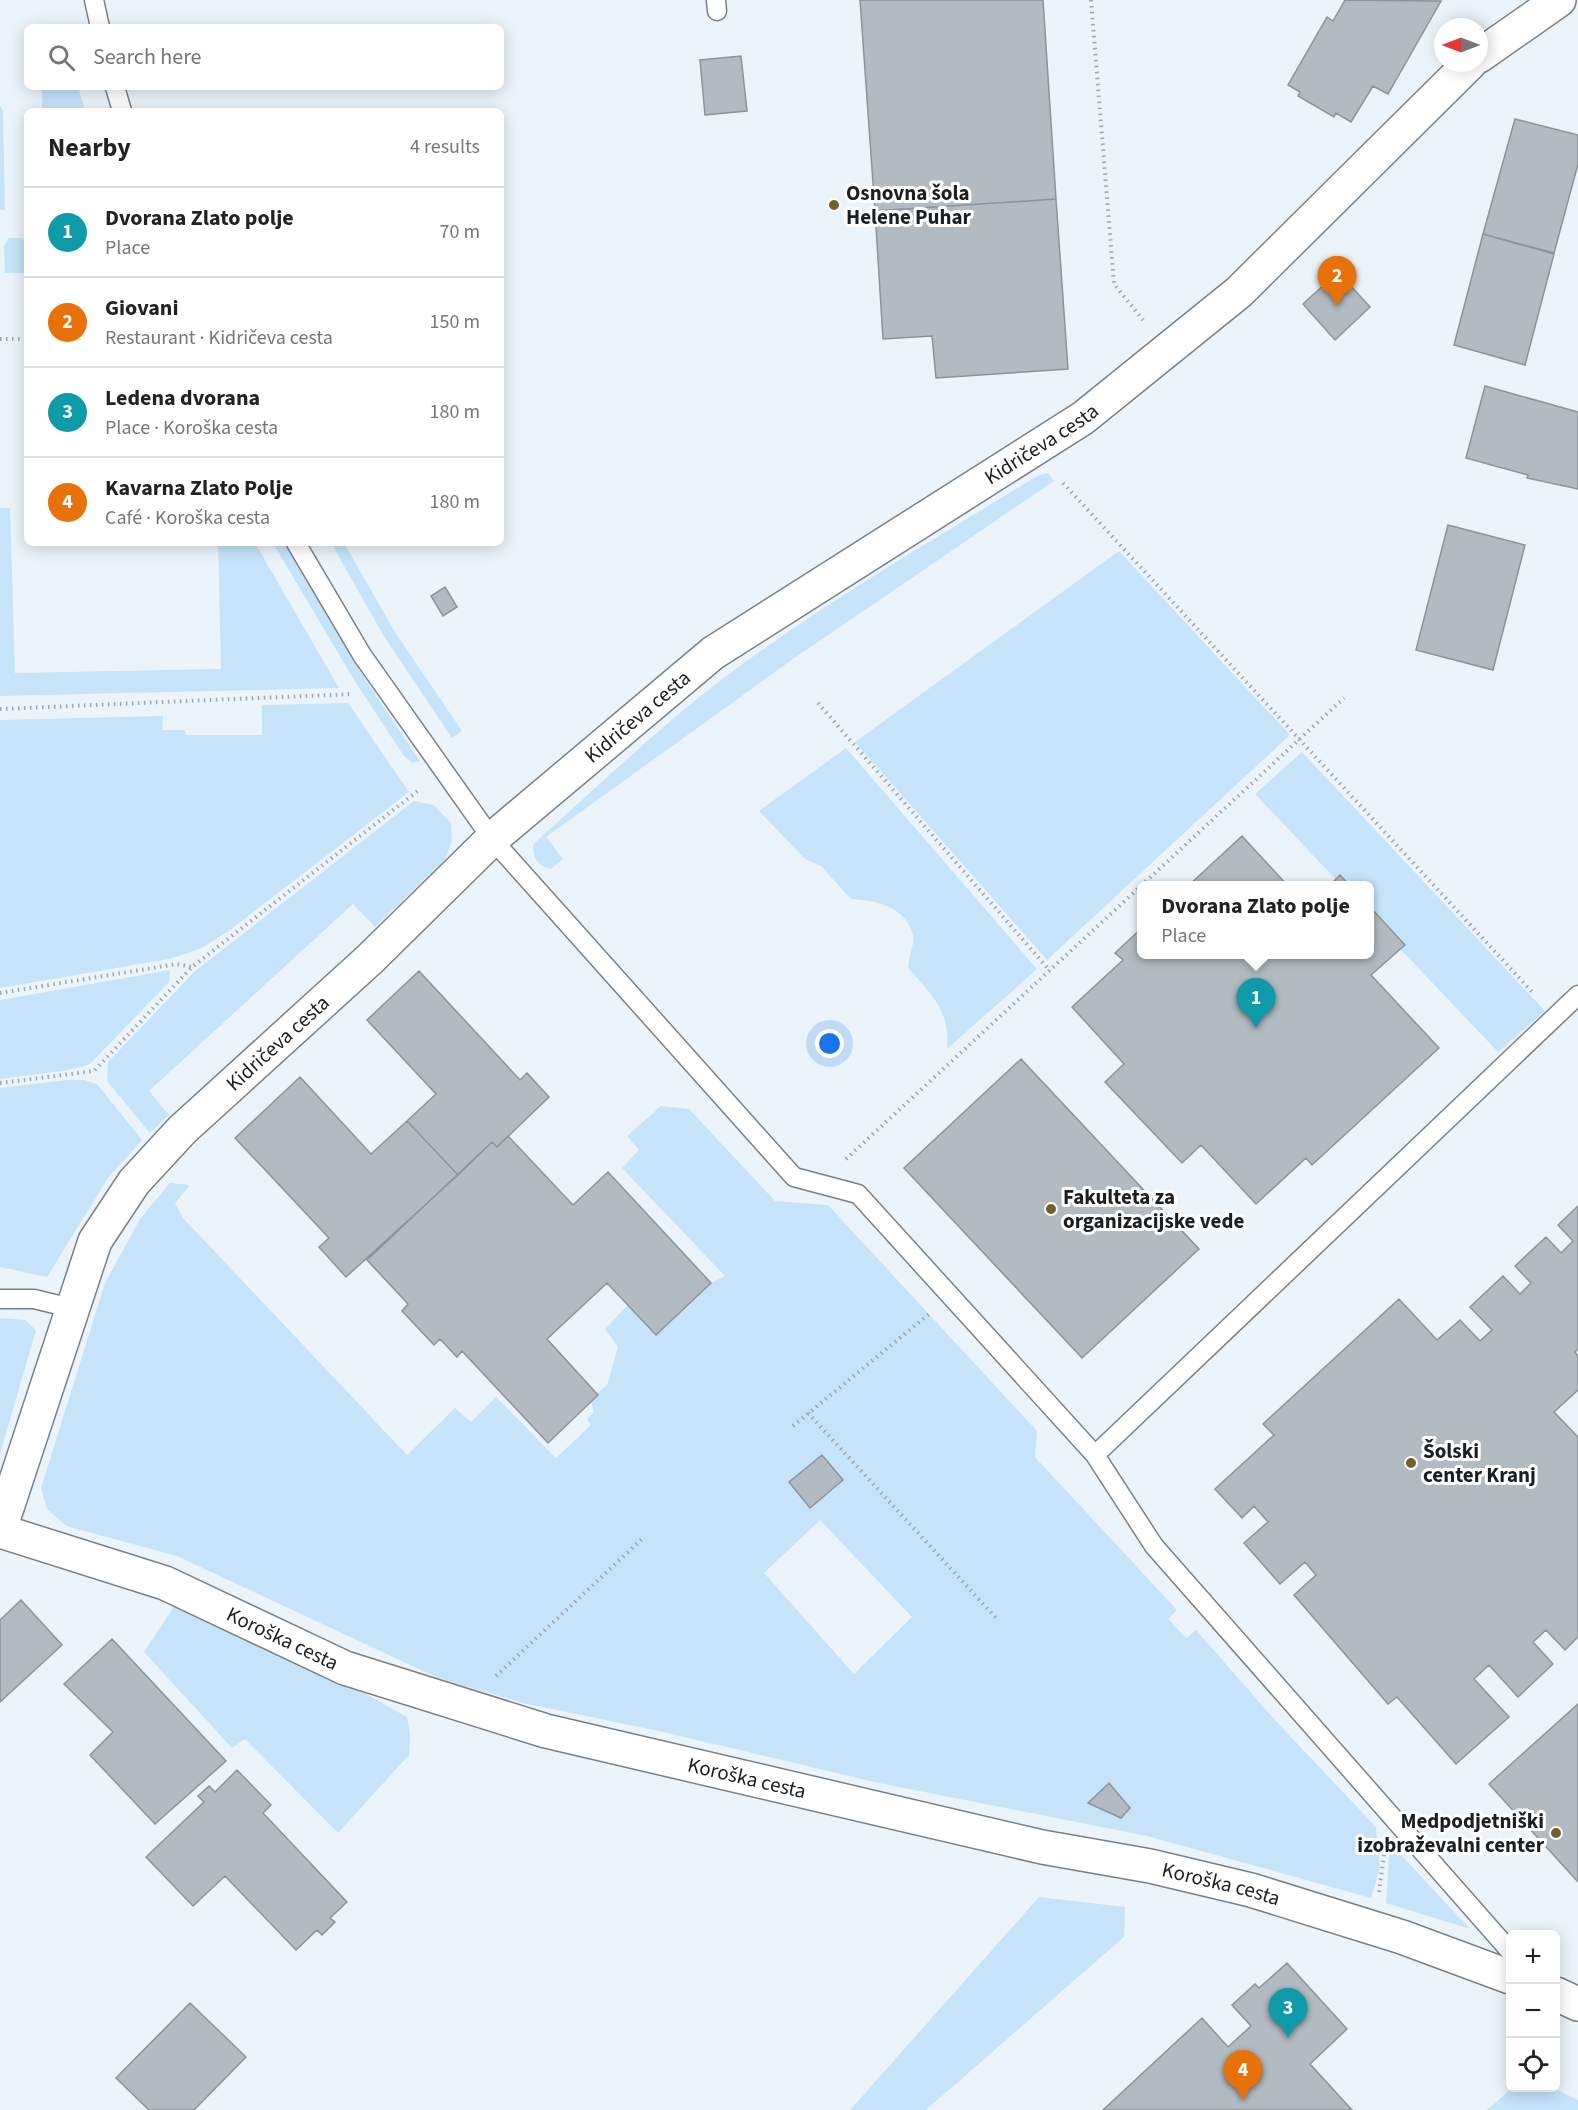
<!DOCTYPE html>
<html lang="en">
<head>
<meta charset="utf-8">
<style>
	body { margin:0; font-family:"Source Sans 3",sans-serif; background:#f2f2f2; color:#222 }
	.controls { position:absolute; right:18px; bottom:18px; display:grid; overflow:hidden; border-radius:9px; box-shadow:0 3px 15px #0003 }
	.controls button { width:54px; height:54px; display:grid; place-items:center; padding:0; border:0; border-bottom:2px solid #e0e0e0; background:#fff; color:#222; font:30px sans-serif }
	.compass { position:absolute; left:1434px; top:18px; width:54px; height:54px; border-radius:50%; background:#fff; box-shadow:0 3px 15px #0003; rotate:270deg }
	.you { position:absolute; left:830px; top:1044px; width:21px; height:21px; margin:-15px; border:4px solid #fff; border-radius:50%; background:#1a73e8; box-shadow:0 0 0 9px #1a73e833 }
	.badge { display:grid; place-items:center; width:39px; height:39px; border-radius:50%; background:#72612f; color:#fff; font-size:20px; font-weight:700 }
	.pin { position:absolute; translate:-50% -50px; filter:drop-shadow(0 2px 3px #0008) }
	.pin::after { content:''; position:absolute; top:32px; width:21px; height:18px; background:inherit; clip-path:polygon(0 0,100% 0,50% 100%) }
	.popup { position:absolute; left:1137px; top:881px; width:237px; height:78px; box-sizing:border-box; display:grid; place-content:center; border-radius:9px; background:#fff; filter:drop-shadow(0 2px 4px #0005); font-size:20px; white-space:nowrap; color:#767676 }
	.popup b { font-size:22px; color:#222 }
	.popup::after { content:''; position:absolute; left:50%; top:100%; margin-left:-12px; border:12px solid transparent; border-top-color:#fff }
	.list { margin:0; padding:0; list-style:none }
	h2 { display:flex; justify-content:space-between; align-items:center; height:78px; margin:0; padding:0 24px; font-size:26px }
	h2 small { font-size:20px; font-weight:400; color:#767676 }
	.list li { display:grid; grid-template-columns:39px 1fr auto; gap:18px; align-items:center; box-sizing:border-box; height:90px; padding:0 24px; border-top:2px solid #e0e0e0 }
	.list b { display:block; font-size:22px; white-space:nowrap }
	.list p { margin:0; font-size:20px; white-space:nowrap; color:#767676 }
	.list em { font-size:20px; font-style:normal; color:#767676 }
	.icon { flex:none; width:33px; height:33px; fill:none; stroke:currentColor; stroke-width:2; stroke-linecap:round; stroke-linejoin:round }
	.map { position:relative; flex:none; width:1578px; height:2110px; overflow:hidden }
	.search { position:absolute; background:#fff; box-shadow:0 3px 15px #0003; left:24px; top:24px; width:480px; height:66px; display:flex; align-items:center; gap:15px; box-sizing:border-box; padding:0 21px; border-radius:9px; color:#767676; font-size:22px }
	.panel { position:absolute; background:#fff; box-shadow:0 3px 15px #0003; left:24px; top:108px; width:480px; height:438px; border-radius:9px }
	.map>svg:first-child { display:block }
	.green { fill:#c5e4fa; fill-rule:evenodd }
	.building { fill:#b2bbc1; stroke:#8b949a; stroke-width:1.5 }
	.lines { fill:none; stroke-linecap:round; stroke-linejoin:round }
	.lane-casing { stroke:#798187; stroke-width:21 }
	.street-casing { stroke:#798187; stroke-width:36 }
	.path { stroke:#9ea5aa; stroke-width:4; stroke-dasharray:1.5 4.5; stroke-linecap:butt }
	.lane { stroke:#fff; stroke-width:18 }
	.street { stroke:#fff; stroke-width:33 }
	.poi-dot { fill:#72612f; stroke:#fff; stroke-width:2 }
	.labels { text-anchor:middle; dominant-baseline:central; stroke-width:6; stroke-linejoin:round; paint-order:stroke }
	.poi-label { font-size:21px; font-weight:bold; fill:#1c1f21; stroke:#fff; text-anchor:start }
	.street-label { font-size:21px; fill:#1c1f21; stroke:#fff }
</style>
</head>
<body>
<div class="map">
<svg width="1578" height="2110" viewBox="0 0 1578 2110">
	<rect width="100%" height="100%" fill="#ebf4fb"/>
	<path class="green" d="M 42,87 L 78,87 L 85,111 L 42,110 Z
		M 0,105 L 3,111 L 5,210 L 0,210 Z
		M 9,238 L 23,238 L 27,248 L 27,273 L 5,273 L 4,246 Z
		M 1048,473 L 1054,481 L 793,659 L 546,837 L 563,859 L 551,869 C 537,865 533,858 533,845 L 543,835 C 613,773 681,706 758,653 C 848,589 944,533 1039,475 Z
		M 0,508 L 10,508 L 15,673 L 221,669 L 218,543 L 255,543 L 339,688 L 0,696 Z
		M 273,543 L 285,543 L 367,682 L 420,761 L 412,763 L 404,756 L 354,680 Z
		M 331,543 L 344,543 L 395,632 L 462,731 L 452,738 L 385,638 Z
		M 1119,551 L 1290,735 L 1047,960 L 855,742 Z
		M 348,703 L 409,792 L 230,930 L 200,949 L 169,959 L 0,988 L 0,720 L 163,716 L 162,730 L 185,730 L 186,735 L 262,735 L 262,705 Z
		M 846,748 L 1037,969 L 947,1049 C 950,1010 932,995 908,968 C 908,959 915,943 913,935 C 906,906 875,900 851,899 L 821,866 L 805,859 L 759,811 Z
		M 1302,752 L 1545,1011 L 1498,1052 L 1370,917 L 1370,886 L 1341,885 L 1255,794 Z
		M 414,801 L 434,805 L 451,823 L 452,840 L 446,858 L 375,927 L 353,904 L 149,1091 L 169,1115 L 150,1133 L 107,1081 L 108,1062 L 194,972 Z
		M 170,970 L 169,982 L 90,1064 L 69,1070 L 0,1079 L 0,1000 Z
		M 67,1080 L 84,1080 L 97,1084 L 142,1140 L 108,1178 L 47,1277 L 0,1267 L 0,1088 Z
		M 661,1106 L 689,1109 L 775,1201 L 828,1205 L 1037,1431 L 1035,1457 L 1177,1610 L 1168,1619 L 1186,1638 L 1196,1630 L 1273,1718 L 1376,1827 L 1380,1868 L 1371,1898 L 1147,1836 L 879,1783 L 659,1731 L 523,1703 L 438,1678 L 177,1556 L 66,1526 L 47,1509 L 41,1488 L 105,1283 L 140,1219 L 170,1183 L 190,1185 L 175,1203 L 183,1218 L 407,1455 L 455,1408 L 471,1422 L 496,1397 L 556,1458 L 591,1425 L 587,1419 L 594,1412 L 590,1399 L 607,1385 L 618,1347 L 605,1329 L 628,1305 L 656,1335 L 711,1283 L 725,1276 L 622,1168 L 639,1150 L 627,1136 ZM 822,1455 L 843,1480 L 810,1508 L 789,1482 ZM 820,1520 L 912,1617 L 854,1674 L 764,1573 ZM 1108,1783 L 1130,1808 L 1121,1818 L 1088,1803 Z
		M 0,1318 L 25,1320 L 36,1330 L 0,1454 Z
		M 177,1602 L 359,1690 L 407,1717 L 410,1734 L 409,1755 L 338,1833 L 245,1739 L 232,1748 L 144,1652 Z
		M 1390,1843 L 1470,1929 L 1386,1903 Z
		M 1039,1897 L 1125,1907 L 1124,1937 L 926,2110 L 850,2110 Z
		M 1512,2088 L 1554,2088 L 1578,2100 L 1578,2110 L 1487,2110 Z"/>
	<path class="building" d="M 860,0 L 1043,0 L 1056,199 L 875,211 Z
		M 1345,0 L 1441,1 L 1388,94 L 1373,86 L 1351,122 L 1336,113 L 1334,117 L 1298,96 L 1300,92 L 1288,85 L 1327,17 L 1333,21 Z
		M 741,56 L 747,111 L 705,115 L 700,60 Z
		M 1515,119 L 1578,135 L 1578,164 L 1554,253 L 1483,234 Z
		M 1056,199 L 1068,369 L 936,378 L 932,336 L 883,339 L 875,211 Z
		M 1483,234 L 1554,254 L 1525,365 L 1454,345 Z
		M 1338,272 L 1370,307 L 1335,340 L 1303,304 Z
		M 1485,386 L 1578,412 L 1578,489 L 1527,478 L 1528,475 L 1466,458 Z
		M 1448,525 L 1525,545 L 1493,670 L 1416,650 Z
		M 445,587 L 457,607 L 443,616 L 431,596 Z
		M 1242,836 L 1288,886 L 1188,886 Z
		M 1340,875 L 1350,886 L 1329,886 Z
		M 1370,907 L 1405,945 L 1371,975 L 1439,1048 L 1312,1165 L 1306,1158 L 1256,1204 L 1201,1145 L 1182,1163 L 1105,1082 L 1124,1064 L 1072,1007 L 1123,960 L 1115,953 L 1142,928 L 1142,954 L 1370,954 Z
		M 419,971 L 520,1080 L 527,1073 L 549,1097 L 497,1147 L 492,1142 L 458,1175 L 407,1121 L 436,1094 L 367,1020 Z
		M 1021,1059 L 1199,1249 L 1082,1358 L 904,1168 Z
		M 300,1077 L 371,1154 L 407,1121 L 458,1175 L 346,1277 L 319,1247 L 329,1238 L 235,1138 Z
		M 508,1136 L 573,1205 L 608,1172 L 711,1283 L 656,1335 L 607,1283 L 547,1339 L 598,1395 L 548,1443 L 462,1351 L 457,1357 L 440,1339 L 434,1345 L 402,1311 L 408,1304 L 367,1260 L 492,1142 L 497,1147 Z
		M 1578,1206 L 1578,1349 L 1575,1352 L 1578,1356 L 1578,1390 L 1554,1412 L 1578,1437 L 1578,1637 L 1565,1650 L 1546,1630 L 1533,1642 L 1553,1664 L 1518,1697 L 1489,1665 L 1474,1679 L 1509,1717 L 1456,1764 L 1397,1697 L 1388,1704 L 1294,1595 L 1316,1575 L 1305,1562 L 1280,1584 L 1244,1543 L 1268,1522 L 1254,1506 L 1242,1518 L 1215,1489 L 1274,1435 L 1263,1424 L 1399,1299 L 1437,1340 L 1460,1320 L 1480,1341 L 1492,1330 L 1470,1307 L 1503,1276 L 1520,1294 L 1531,1283 L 1515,1266 L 1546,1237 L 1561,1253 L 1573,1241 L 1558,1225 Z
		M 822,1455 L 843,1480 L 810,1508 L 789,1482 Z
		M 21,1600 L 62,1645 L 0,1702 L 0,1620 Z
		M 112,1639 L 226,1761 L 155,1824 L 90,1755 L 113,1732 L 64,1684 Z
		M 1578,1704 L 1578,1882 L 1489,1784 Z
		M 237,1770 L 271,1805 L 263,1813 L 347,1902 L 330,1918 L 335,1922 L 322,1935 L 317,1930 L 296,1950 L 225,1876 L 193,1906 L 146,1857 L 204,1802 L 198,1796 L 209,1786 L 215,1792 Z
		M 1109,1783 L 1130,1808 L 1121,1818 L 1088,1803 Z
		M 1287,1963 L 1347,2029 L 1310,2064 L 1352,2110 L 1103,2110 L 1202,2018 L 1228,2047 L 1251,2026 L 1232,2005 L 1255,1984 L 1259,1988 Z
		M 190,2003 L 246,2057 L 194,2110 L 149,2110 L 116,2078 Z"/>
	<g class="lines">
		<defs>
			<path id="lane" d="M 94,0 L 100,27
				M 716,0 L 717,11
				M 115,87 L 122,111
				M 296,543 L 362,655 L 492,839 L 794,1177 L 858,1194 L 1095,1455 L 1154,1546 L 1510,1951
				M 0,1299 L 34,1299 L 71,1308
				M 1095,1455 L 1578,995"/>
			<g id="street">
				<path d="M 1479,56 L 1559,0"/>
				<path id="s1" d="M 0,1529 L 95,1241 L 134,1182 L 182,1130 L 370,959 L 492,839 L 713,653 L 1083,418 L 1239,292 L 1470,63"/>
				<path id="s2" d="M 0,1531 L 165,1583 L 345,1668 L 546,1731 L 1042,1847 L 1150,1866 L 1251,1890 L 1402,1937 L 1510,1977"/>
				<path d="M 1556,1994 L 1578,2004"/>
			</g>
		</defs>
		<use href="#lane" class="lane-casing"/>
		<use href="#street" class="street-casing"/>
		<path class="path" d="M 1091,0 L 1114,284 L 1143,320
			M 0,339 L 27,339
			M 1063,483 L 1534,994
			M 818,703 L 1050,971
			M 0,709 L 352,694
			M 0,993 L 177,964 L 192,967
			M 0,1083 L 94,1071 L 192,967 L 419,790
			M 846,1159 L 1344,698
			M 808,1413 L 997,1619
			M 793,1426 L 929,1314
			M 496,1676 L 644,1537
			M 1379,1892 L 1384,1855"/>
		<use href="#lane" class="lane"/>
		<use href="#street" class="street"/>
	</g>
	<g class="poi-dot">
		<circle cx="834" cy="205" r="6"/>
		<circle cx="1051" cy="1209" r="6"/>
		<circle cx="1411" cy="1463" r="6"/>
		<circle cx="1556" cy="1833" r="6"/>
	</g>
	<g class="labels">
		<g class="poi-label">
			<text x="846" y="193">Osnovna šola<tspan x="846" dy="24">Helene Puhar</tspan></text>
			<text x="1063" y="1197">Fakulteta za<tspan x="1063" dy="24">organizacijske vede</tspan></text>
			<text x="1423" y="1451">Šolski<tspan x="1423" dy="24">center Kranj</tspan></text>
			<text x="1544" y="1821" text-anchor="end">Medpodjetniški<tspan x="1544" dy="24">izobraževalni center</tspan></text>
		</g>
		<g class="street-label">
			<text stroke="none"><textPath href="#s1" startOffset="1548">Kidričeva cesta</textPath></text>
			<text stroke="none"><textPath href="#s1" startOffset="1060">Kidričeva cesta</textPath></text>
			<text stroke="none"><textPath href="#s1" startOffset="574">Kidričeva cesta</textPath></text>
			<text stroke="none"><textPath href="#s2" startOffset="303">Koroška cesta</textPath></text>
			<text stroke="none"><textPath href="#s2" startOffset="789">Koroška cesta</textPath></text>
			<text stroke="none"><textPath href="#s2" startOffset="1275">Koroška cesta</textPath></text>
		</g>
	</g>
</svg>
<div class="controls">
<button>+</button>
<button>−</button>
<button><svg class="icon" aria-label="locate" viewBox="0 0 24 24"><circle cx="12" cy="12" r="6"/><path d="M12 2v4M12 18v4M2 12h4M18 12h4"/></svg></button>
</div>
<svg class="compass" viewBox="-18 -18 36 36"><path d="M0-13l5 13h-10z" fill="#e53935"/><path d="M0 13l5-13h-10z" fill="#767676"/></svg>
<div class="you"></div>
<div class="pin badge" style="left:1256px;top:1028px;background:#0f9aa8">1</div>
<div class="popup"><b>Dvorana Zlato polje</b>Place</div>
<div class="pin badge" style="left:1337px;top:306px;background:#e8710a">2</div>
<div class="pin badge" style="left:1288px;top:2038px;background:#0f9aa8">3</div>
<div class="pin badge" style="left:1243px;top:2100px;background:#e8710a">4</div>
<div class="search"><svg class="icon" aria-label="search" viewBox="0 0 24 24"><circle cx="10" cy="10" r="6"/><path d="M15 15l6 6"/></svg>Search here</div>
<section class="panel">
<h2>Nearby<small>4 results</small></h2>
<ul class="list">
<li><span class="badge" style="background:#0f9aa8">1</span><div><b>Dvorana Zlato polje</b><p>Place</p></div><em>70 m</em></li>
<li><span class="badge" style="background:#e8710a">2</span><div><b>Giovani</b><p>Restaurant · Kidričeva cesta</p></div><em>150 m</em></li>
<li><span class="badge" style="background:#0f9aa8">3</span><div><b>Ledena dvorana</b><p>Place · Koroška cesta</p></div><em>180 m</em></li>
<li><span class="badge" style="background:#e8710a">4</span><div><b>Kavarna Zlato Polje</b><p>Café · Koroška cesta</p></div><em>180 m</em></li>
</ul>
</section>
</div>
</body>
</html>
